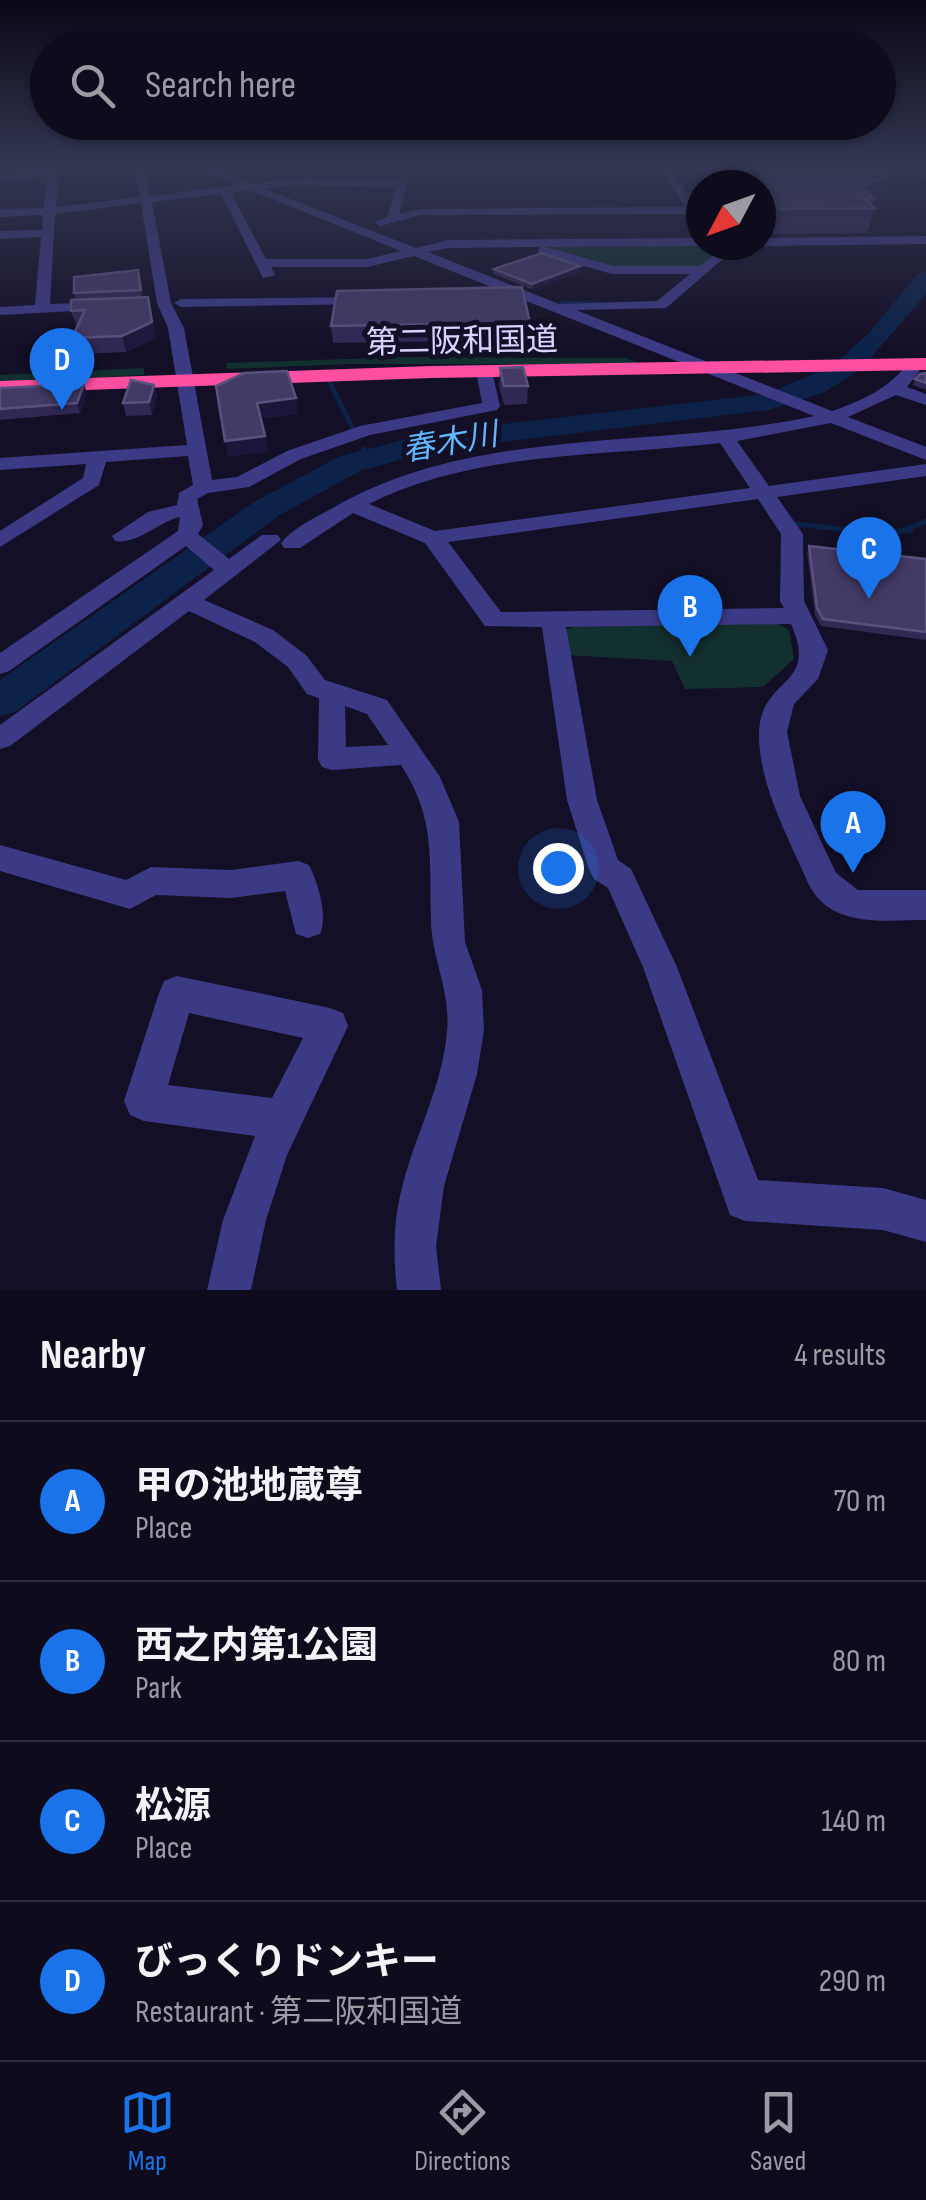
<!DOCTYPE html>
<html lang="en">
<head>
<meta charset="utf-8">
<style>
	body { margin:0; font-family:"Sofia Sans Condensed","Noto Sans JP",sans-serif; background:#1c1929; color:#f1f3f6 }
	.compass { position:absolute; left:686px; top:170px; width:90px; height:90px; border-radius:50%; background:#0e0b1c; box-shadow:0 2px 8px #0004; rotate:229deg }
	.you { position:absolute; left:558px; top:868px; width:35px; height:35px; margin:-25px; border:8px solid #fff; border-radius:50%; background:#1a73e8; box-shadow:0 0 0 15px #1a73e833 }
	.badge { display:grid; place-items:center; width:65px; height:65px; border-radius:50%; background:#1a73e8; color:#fff; font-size:32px; font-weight:700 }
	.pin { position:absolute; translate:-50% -82px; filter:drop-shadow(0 2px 5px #0008) }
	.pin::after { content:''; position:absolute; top:52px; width:35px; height:30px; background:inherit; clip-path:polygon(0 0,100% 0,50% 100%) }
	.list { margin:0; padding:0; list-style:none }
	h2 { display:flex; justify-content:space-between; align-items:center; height:130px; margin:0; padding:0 40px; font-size:42px }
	h2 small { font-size:32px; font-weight:400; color:#9b9ba3 }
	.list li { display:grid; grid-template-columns:65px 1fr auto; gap:30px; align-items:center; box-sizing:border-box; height:160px; padding:0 40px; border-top:2px solid #2e2b3b }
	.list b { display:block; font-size:38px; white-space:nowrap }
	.list p { margin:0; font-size:32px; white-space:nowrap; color:#9b9ba3 }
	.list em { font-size:32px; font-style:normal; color:#9b9ba3 }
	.icon { flex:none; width:55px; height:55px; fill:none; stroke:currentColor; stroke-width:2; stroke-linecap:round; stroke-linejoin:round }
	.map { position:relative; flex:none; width:926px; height:1290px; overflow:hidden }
	.search { position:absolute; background:#0e0b1c; box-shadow:0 2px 8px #0004; left:30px; right:30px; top:30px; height:110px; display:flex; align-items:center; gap:25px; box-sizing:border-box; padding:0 35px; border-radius:55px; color:#9b9ba3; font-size:38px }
	.sheet { height:770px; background:#0e0b1c }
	nav { display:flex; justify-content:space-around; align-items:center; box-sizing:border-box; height:140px; border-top:2px solid #2e2b3b; background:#0e0b1c; font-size:28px; color:#9b9ba3 }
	nav a { display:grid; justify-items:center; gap:5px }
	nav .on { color:#1a73e8 }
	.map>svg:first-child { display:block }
	.green { fill:#12302f }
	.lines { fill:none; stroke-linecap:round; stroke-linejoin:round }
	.stream-far3 { stroke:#0c2248; stroke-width:2.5 }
	.stream-far2 { stroke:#0c2248; stroke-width:4 }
	.stream-far1 { stroke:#0c2248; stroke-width:5 }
	.stream { stroke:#0c2248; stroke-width:6 }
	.river { fill:#0c2248; fill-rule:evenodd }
	.minor { fill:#3d3a85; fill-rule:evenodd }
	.highway { fill:#ff4fa3; fill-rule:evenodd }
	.wall { fill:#312854 }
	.shaded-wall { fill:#1d163a }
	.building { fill:#433a66; stroke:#5a527e; stroke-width:2.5 }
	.labels { text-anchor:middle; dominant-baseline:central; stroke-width:10; stroke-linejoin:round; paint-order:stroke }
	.far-street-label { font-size:32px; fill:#d9d4ff; stroke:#130f26 }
	.far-water-label { font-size:32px; font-style:italic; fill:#62b6ff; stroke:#130f26 }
</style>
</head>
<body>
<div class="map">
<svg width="926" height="1290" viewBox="0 0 926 1290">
	<rect width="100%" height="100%" fill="#130f26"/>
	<path class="green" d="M 719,245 L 723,247 L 699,267 L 610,269 L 543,247 Z
		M 413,357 L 626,358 L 640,364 L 349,364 L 227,369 L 226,363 Z
		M 144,368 L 144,375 L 0,382 L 0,375 Z
		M 775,622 L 789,630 L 794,659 L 763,687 L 685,689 L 672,661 L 566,655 L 562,632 L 572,627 Z"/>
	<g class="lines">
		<path class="stream-far3" d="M 378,168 L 376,173 L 405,174"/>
		<path class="stream-far2" d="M 561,303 L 600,303"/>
		<path class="stream-far1" d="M 330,383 L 354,431
			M 363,449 L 369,459
			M 795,524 L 870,532
			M 901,532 L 926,521"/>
		<path class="stream" d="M 851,530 L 882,533 L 910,530"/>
		<path class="river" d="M 897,168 L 926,169 L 926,180 L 899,171 Z
			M 926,272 L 926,294 L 862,368 L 825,392 L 769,410 L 435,450 L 360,471 L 278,516 L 15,712 L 0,716 L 0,680 L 254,502 L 338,457 L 433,432 L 766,394 L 832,366 L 867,335 L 918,274 Z"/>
		<path class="minor" d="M 58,168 L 56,207 L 140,197 L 135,168 L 145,168 L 150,196 L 237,185 L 198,168 L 211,168 L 252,184 L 293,179 L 402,181 L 407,184 L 399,214 L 421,209 L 685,207 L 660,168 L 670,168 L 701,213 L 701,226 L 689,214 L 421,215 L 380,226 L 374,222 L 387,217 L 396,187 L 293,185 L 265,189 L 416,248 L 448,240 L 701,238 L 704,245 L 701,246 L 546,247 L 613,266 L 700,266 L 725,245 L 739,245 L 666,308 L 576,310 L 832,411 C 865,400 888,388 910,362 L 922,362 L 924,365 L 907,387 L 926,394 L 926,405 L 896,395 L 848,417 L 926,447 L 926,460 L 831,423 L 737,441 L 769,486 L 926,464 L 926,476 L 777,497 L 803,534 L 804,601 L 828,650 L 818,679 L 794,704 L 787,732 L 800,796 L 836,873 L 858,890 L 926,890 L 926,920 C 884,920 830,929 808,883 C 788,836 759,786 759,734 C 760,675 820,689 791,624 L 566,627 L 597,800 L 618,860 L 631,869 L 677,967 L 758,1180 L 883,1188 L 926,1200 L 926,1242 L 883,1230 L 745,1221 L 730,1215 L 643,967 L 608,888 L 594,879 L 589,869 L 567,800 L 542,627 L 485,626 L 425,543 L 353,513 L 300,548 L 284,548 L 281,543 C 293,528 314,518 331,509 C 475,424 655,451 814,416 L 414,256 L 367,267 L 271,267 L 275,275 L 263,278 L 221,194 L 152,202 L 171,303 L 184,328 L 212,480 L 237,477 L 287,451 L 360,426 L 482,403 L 476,371 L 484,366 L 492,371 L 500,406 L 497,410 L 370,435 L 301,459 L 249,487 L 208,493 L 197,499 L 203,525 L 198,534 L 229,559 L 262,535 L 278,535 L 281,540 L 204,600 L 273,630 L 306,655 L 325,680 L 387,700 L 440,777 L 459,822 L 465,942 L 482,990 L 484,1030 L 477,1074 L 444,1186 L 436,1246 L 441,1290 L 397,1290 C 393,1254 393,1220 403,1184 C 416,1133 443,1084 447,1031 C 451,991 431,957 431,919 C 429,858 436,819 401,765 L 332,770 L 322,767 L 318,759 L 319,698 L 307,694 L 288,667 L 255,642 L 189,611 L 10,746 L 0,749 L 0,725 L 214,570 L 186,546 L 9,671 L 0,674 L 0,653 L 178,531 L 180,517 C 158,522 137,545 115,541 L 112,536 L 148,512 L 177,505 L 179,493 L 193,485 L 188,456 L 106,462 L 99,485 L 0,547 L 0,531 L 83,478 L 86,464 L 0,470 L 0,458 L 187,445 L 168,328 L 157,303 L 141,203 L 55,214 L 50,304 L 105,302 L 110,303 L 110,309 L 0,315 L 0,307 L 35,305 L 41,237 L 0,239 L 0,231 L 42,230 L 43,215 L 0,217 L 0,209 L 44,208 L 47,177 L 0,181 L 0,175 ZM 250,190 L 401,251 L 367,259 L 266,259 L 231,193 ZM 539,247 L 538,253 L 612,274 L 690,274 L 657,301 L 559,304 L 428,252 L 448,248 ZM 720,443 L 750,488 L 435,531 L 369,504 C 477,450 603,457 720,443 ZM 758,499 L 781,534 L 780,601 L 784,608 L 501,612 L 448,542 ZM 345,706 L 367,714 L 388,745 L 346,747 Z
			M 926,236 L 926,244 L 761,246 L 758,245 L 761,238 Z
			M 374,297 L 374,303 L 369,304 L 181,307 L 174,303 L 181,299 Z
			M 0,845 L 126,880 L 151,867 L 231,870 L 298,861 L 309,865 C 318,883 328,915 320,934 L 308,938 L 296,934 L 285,891 L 231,898 L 156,895 L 130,909 L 0,871 Z
			M 177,976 L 330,1008 L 343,1013 L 348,1026 L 287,1155 L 266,1220 L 251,1290 L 207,1290 L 223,1220 L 255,1136 L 144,1121 L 130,1115 L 124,1101 L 159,993 L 164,981 ZM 189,1013 L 303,1038 L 272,1098 L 168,1085 Z"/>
		<path class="highway" d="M 926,358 L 926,370 L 431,378 L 0,393 L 0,381 L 431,366 Z"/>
	</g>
	<path class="wall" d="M 696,168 L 867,168 L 893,173 L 886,196 L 873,202 L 872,206 L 875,208 L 867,233 L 774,234 L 761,220 L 761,185 L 709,185 Z
		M 580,266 L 580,272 L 532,289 L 494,274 L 494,269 Z
		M 138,270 L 142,296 L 76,299 L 74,293 Z
		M 71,300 L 156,338 L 126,352 L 76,354 L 72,338 L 77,327 L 71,311 Z
		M 530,323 L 529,340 L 333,343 L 331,326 Z
		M 500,368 L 528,386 L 527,404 L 504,405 L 499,386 Z
		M 926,373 L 926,390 L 913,385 L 915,379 Z
		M 84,384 L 87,394 L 80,413 L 0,420 L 0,388 Z
		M 154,385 L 157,397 L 152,415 L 126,416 L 123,403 Z
		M 809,546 L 926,559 L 926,640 L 821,626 L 815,615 L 807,553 Z"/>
	<path class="shaded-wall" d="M 893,173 L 886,196 L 873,202 L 874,199 L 864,198 L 861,187 Z
		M 580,266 L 580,272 L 532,289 L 532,284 Z
		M 148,297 L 156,338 L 126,352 L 122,336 Z
		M 84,384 L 87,394 L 80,413 L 77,403 Z
		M 154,385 L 157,397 L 152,415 L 149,402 Z
		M 296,398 L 298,414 L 260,419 L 257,403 Z
		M 265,436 L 268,452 L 228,457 L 225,441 Z"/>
	<path class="building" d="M 717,168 L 867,168 L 893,173 L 861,187 L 874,199 L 864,198 L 875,208 L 780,209 L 767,195 L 761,195 L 761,185 L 731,185 Z
		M 542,253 L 580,266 L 532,284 L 494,269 Z
		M 138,270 L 141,290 L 74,293 L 74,277 Z
		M 522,287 L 530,323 L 331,326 L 337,291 Z
		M 148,297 L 152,322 L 122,336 L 72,338 L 85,310 L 71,311 L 71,300 Z
		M 523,367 L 528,386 L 504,386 L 500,368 Z
		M 287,371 L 296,398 L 257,403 L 265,436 L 225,441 L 216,386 L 244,373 Z
		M 926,373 L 926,383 L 915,379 L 920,374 Z
		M 131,380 L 154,385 L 149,402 L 123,403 Z
		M 84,384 L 77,403 L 0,409 L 0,388 Z
		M 809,546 L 926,559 L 926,632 L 823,619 L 817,608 Z"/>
	<linearGradient id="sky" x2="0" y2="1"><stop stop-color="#0a0815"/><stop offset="0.48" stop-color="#333752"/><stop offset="1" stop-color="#333752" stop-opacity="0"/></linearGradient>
	<rect width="926" height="348" fill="url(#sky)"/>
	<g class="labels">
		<g class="far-street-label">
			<text transform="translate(462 342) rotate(-1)">第二阪和国道</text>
		</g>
		<g class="far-water-label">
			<text transform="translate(450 443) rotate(-10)">春木川</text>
		</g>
	</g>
</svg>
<svg class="compass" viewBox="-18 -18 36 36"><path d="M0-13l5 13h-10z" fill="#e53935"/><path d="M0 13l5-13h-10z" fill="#9b9ba3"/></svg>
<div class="you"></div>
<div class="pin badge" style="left:853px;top:873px">A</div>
<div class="pin badge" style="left:690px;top:657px">B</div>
<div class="pin badge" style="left:869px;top:599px">C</div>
<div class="pin badge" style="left:62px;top:410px">D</div>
<div class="search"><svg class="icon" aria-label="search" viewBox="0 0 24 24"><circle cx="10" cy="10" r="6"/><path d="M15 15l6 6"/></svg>Search here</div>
</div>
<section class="sheet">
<h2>Nearby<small>4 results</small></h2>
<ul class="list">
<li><span class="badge">A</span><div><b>甲の池地蔵尊</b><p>Place</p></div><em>70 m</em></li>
<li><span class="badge">B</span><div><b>西之内第1公園</b><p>Park</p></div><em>80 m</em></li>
<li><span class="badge">C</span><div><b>松源</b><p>Place</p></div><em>140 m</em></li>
<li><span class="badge">D</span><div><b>びっくりドンキー</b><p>Restaurant · 第二阪和国道</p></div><em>290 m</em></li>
</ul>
</section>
<nav>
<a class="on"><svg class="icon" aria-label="map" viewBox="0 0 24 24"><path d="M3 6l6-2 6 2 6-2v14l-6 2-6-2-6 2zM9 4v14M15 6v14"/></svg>Map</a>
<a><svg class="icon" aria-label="directions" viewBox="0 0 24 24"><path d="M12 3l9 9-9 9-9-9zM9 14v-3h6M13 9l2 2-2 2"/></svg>Directions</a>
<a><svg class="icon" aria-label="saved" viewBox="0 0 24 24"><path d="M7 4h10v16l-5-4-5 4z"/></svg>Saved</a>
</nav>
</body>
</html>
